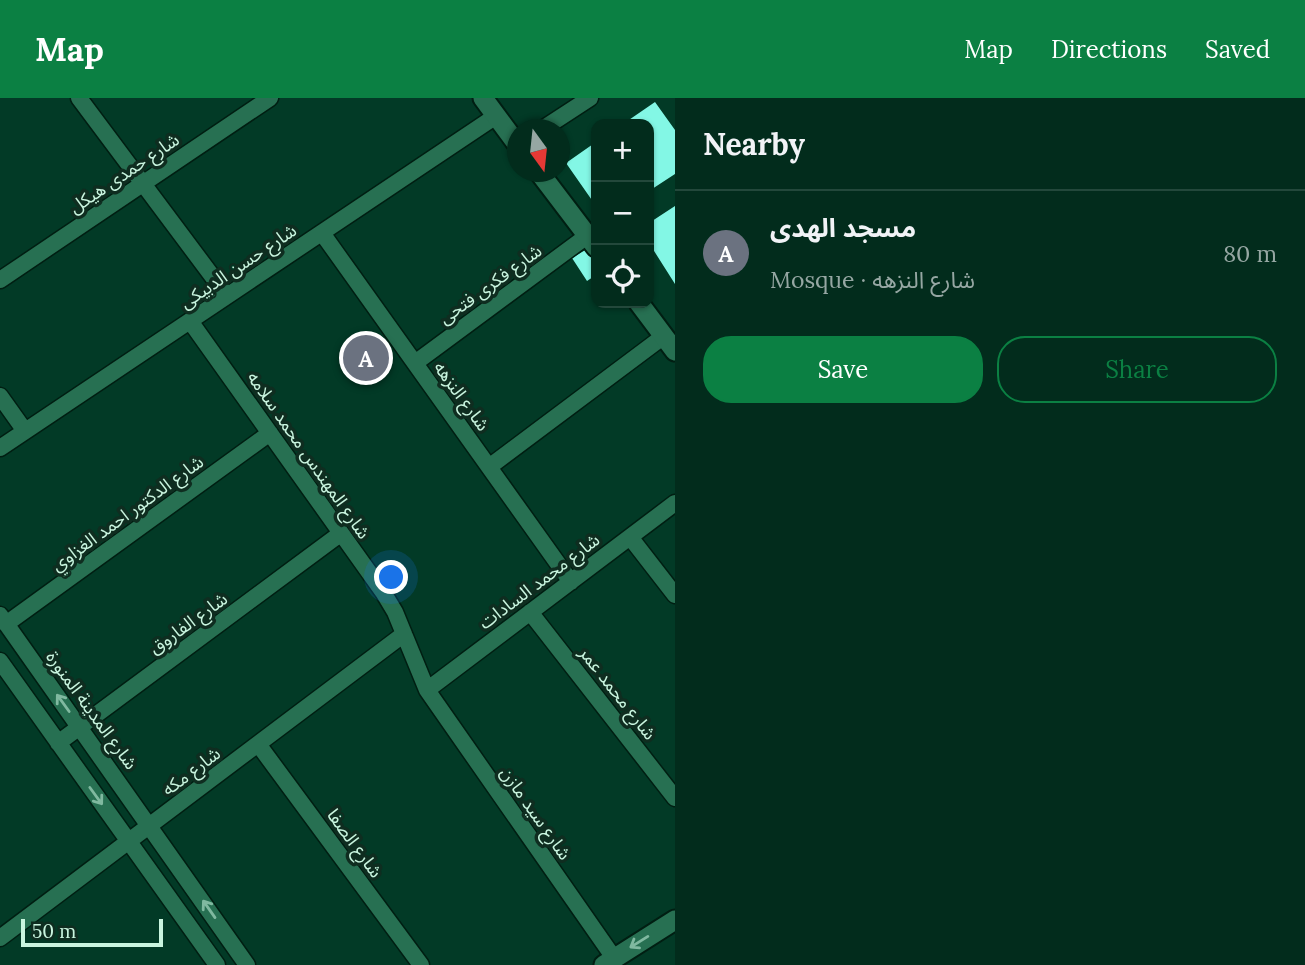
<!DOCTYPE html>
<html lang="en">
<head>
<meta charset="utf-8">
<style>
	body { margin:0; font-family:Lora,"Noto Sans Arabic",serif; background:#103829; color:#f1f3f6 }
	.controls { position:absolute; right:21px; top:21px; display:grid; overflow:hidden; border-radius:14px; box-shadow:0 2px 5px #0004 }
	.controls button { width:63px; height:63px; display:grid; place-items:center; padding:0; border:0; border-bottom:2px solid #23483b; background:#022c1c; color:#f1f3f6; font:35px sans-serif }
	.compass { position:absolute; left:507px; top:21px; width:63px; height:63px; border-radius:50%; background:#022c1c; box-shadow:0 2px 5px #0004; rotate:165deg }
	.scale { position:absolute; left:21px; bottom:18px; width:142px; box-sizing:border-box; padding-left:7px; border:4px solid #c9f5df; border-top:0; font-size:19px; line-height:24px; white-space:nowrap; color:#c9f5df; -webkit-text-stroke:5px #0f2d20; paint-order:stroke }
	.you { position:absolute; left:392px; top:480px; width:24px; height:24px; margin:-18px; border:5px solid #fff; border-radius:50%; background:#1a73e8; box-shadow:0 0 0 10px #1a73e833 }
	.badge { display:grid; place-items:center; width:46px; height:46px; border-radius:50%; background:#0b8043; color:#fff; font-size:23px; font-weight:700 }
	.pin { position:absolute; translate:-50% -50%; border:4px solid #fff; box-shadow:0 2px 7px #0006 }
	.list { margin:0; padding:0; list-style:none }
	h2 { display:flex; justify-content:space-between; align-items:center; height:91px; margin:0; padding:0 28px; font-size:30px }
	h2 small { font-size:23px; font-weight:400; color:#96a7a3 }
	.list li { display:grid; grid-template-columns:46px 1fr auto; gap:21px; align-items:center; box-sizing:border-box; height:126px; padding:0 28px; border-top:2px solid #23483b }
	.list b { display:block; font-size:26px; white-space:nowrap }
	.list p { margin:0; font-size:23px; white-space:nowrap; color:#96a7a3 }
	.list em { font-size:23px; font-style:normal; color:#96a7a3 }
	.actions { display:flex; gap:14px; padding:21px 28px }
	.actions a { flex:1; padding:16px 0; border:2px solid #0b8043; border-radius:28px; text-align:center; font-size:24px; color:#0b8043 }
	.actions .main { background:#0b8043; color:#fff }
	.icon { flex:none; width:38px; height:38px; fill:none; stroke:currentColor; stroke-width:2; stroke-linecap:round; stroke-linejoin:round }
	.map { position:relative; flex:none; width:675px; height:867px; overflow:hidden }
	header { display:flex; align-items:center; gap:42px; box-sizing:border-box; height:98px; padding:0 35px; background:#0b8043; color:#fff }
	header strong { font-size:33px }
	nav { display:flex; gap:38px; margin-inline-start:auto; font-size:24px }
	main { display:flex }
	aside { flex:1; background:#022c1c }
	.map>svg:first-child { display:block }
	.building { fill:#83f7e5 }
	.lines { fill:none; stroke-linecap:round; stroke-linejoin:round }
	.minor-casing { stroke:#011e12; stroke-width:19 }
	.tertiary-casing { stroke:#011e12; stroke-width:23 }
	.minor { stroke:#277052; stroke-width:16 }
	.tertiary { stroke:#277052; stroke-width:19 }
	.oneway { stroke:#80b9a0 }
	.labels { text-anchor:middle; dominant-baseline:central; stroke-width:7; stroke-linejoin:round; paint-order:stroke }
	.street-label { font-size:18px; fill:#c9f5df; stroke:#0f2d20 }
</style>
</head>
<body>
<header>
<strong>Map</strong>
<nav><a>Map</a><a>Directions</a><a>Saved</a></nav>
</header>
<main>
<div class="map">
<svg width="675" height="867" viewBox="0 0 675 867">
	<rect width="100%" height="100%" fill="#023a26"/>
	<path class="building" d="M 655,4 L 675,32 L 675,76 L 649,93 L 649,26 L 623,26 Z
		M 596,44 L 596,108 L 566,65 Z
		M 675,108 L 675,186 L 649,145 L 649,125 Z
		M 587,151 L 596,166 L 596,177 L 587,183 L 572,160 Z"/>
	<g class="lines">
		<defs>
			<path id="minor" d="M 79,0 L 227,198
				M 541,32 L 590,0
				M 322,135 L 571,484
				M 0,182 L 270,0
				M 190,223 L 383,494 L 395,514 L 427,592 L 614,860
				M 415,265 L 587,138
				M 0,298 L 25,333
				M 0,350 L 496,18
				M 489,369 L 664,238
				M 630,439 L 675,497
				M 530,514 L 675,700
				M 0,517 L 247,867
				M 6,526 L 270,335
				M 0,563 L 217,867
				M 427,592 L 675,405
				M 58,645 L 340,436
				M 258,646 L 421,867
				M 0,840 L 404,536"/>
			<path id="tertiary" d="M 483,0 L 517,46
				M 539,74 L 596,149
				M 639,205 L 675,253
				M 604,867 L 675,822"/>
		</defs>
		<use href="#minor" class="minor-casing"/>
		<use href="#tertiary" class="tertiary-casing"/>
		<use href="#minor" class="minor"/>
		<use href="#tertiary" class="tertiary"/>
	</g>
	<defs><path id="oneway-shaft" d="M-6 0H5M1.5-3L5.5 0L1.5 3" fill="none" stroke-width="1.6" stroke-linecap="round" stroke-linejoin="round" transform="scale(1.75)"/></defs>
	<g class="oneway">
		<use href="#oneway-shaft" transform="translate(63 605) rotate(-126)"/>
		<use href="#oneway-shaft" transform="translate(96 698) rotate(54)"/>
		<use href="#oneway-shaft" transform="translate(209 811) rotate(-125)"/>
		<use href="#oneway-shaft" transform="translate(639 844) rotate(148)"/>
	</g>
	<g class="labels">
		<g class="street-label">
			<text transform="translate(124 75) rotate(-34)">شارع حمدى هيكل</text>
			<text transform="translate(238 168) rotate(-34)">شارع حسن الدبيكى</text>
			<text transform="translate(490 186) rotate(-36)">شارع فكرى فتحى</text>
			<text transform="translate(462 298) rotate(54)">شارع النزهه</text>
			<text transform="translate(309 357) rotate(55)">شارع المهندس محمد سلامه</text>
			<text transform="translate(127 415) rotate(-36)">شارع الدكتور احمد الغزاوي</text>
			<text transform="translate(539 483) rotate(-37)">شارع محمد السادات</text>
			<text transform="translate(188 525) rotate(-36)">شارع الفاروق</text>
			<text transform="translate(618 595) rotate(52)">شارع محمد عمر</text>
			<text transform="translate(92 612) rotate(54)">شارع المدينة المنورة</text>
			<text transform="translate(191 673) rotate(-37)">شارع مكه</text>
			<text transform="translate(536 715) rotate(55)">شارع سيد مازن</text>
			<text transform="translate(355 745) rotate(54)">شارع الصفا</text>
		</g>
	</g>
</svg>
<div class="controls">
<button>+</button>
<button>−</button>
<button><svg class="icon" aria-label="locate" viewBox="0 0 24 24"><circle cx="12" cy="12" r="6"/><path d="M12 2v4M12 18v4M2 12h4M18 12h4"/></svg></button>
</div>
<svg class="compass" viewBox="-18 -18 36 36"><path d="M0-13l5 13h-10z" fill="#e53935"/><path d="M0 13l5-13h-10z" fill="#96a7a3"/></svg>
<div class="scale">50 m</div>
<div class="you"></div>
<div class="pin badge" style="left:366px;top:260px;background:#6b7280">A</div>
</div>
<aside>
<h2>Nearby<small></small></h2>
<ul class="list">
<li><span class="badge" style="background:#6b7280">A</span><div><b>مسجد الهدى</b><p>Mosque · شارع النزهه</p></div><em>80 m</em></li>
</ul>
<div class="actions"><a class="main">Save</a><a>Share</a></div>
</aside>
</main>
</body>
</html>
